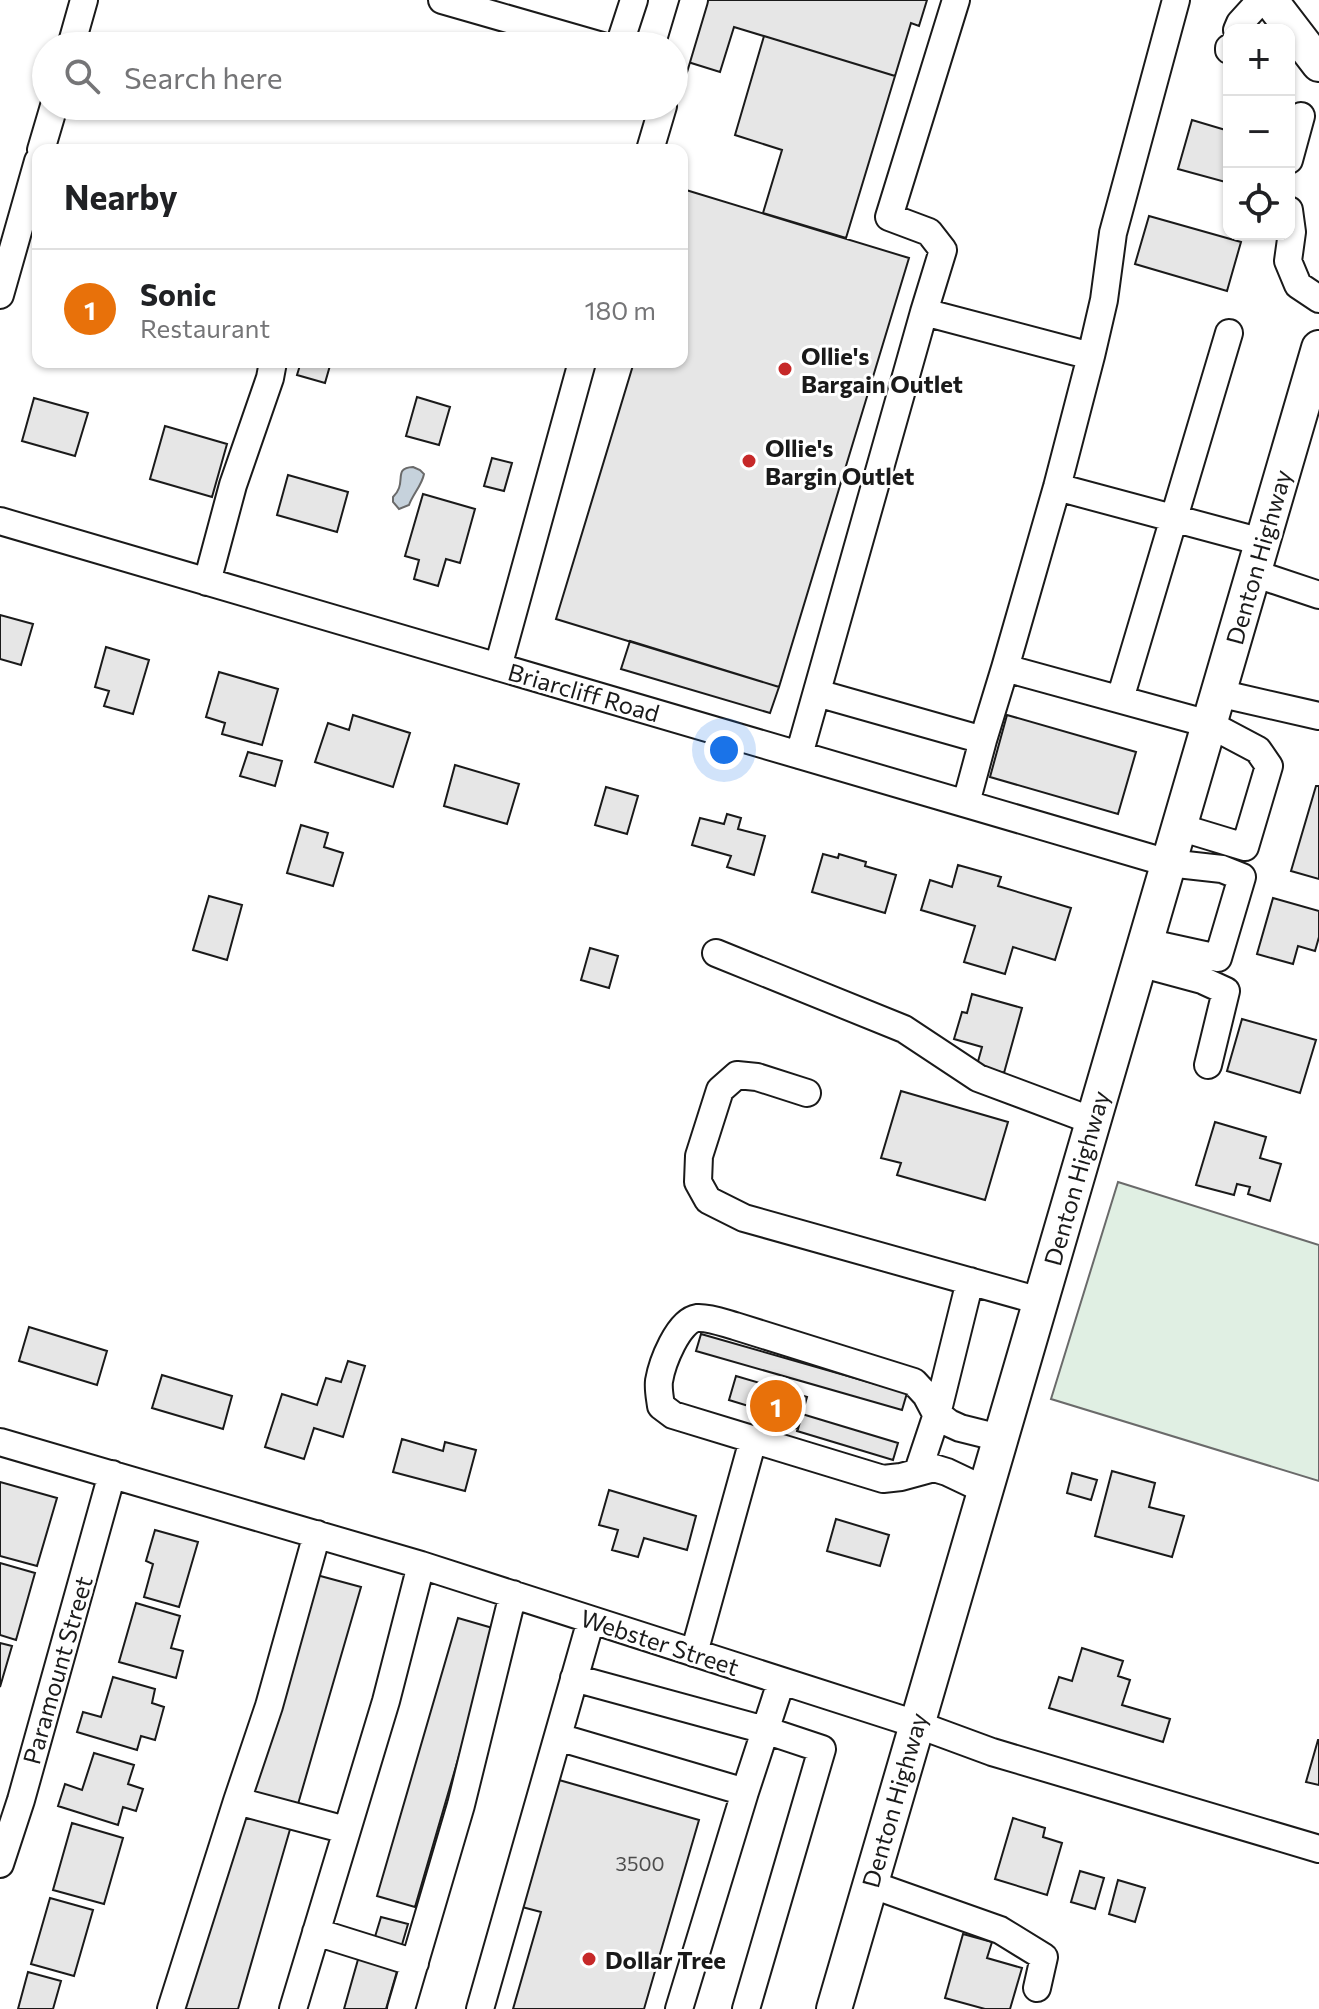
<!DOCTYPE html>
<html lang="en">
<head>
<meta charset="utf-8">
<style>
	body { margin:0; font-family:Commissioner,sans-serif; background:#f2f2f2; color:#202124 }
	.controls { position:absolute; right:24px; top:24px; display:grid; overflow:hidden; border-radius:16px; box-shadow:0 2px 6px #0004 }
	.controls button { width:72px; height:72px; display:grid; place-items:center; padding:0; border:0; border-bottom:2px solid #e0e0e0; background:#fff; color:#202124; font:40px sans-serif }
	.you { position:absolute; left:724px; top:750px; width:28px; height:28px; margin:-20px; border:6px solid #fff; border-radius:50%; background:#1a73e8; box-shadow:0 0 0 12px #1a73e833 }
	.badge { display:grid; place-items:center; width:52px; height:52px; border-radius:50%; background:#0b8043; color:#fff; font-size:26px; font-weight:700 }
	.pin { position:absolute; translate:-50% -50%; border:4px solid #fff; box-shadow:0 2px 8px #0006 }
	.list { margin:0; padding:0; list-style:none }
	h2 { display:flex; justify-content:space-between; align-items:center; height:104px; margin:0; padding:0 32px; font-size:34px }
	h2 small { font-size:26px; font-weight:400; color:#757577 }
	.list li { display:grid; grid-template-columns:52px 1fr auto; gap:24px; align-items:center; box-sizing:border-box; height:120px; padding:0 32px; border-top:2px solid #e0e0e0 }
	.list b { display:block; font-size:30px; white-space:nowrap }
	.list p { margin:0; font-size:26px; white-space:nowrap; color:#757577 }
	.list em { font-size:26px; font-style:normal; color:#757577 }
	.icon { flex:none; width:44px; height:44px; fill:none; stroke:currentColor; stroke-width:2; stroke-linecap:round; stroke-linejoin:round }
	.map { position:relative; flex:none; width:1319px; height:2009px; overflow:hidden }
	.search { position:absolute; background:#fff; box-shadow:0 2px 6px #0004; left:32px; top:32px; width:656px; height:88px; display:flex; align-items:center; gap:20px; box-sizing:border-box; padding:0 28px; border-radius:44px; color:#757577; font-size:30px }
	.panel { position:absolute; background:#fff; box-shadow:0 2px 6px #0004; left:32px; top:144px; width:656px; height:224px; border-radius:16px }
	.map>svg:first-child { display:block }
	.green { fill:#e0efe3; stroke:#6a6a6a; stroke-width:2 }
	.water { fill:#c6d2dc; stroke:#6a6a6a; stroke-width:2 }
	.building { fill:#e6e6e6; stroke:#1a1a1a; stroke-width:2 }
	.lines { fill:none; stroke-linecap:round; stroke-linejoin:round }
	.minor-casing { stroke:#1a1a1a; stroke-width:30 }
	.major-casing { stroke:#1a1a1a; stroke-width:38 }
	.minor { stroke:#fff; stroke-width:26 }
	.major { stroke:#fff; stroke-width:34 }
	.poi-dot { fill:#c62828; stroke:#fff; stroke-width:3 }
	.labels { text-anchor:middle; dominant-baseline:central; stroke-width:6; stroke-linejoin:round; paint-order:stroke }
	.number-label { font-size:20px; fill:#4d4d4d }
	.poi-label { font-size:24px; font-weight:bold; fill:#1a1a1a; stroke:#fff; text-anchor:start }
	.street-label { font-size:24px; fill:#1a1a1a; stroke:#fff }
</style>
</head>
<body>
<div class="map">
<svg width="1319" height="2009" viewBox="0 0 1319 2009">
	<rect width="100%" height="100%" fill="#fff"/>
	<path class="green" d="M 1118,1182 L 1319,1245 L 1319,1481 L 1051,1399 Z"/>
	<path class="water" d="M 413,467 L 420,470 L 424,474 C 422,485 413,494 409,505 L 399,509 L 393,502 L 393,497 C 395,495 398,491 399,488 C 403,477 396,468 413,467 Z"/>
	<path class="building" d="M 706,0 L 927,0 L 919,26 L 911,23 L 895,76 L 734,27 L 720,72 L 688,62 Z
		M 764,36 L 895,76 L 846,238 L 763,213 L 782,150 L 735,135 Z
		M 1192,120 L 1229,131 L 1229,183 L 1178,169 Z
		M 686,190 L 909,258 L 779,687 L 556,619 L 634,362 L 682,362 L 682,202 Z
		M 1149,216 L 1241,242 L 1227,291 L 1135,264 Z
		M 301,362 L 331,362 L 325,383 L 297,375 Z
		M 417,397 L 450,407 L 439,445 L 406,436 Z
		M 34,398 L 88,413 L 75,456 L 22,441 Z
		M 165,426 L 227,444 L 212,497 L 150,479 Z
		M 492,458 L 512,463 L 504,491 L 484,486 Z
		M 288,475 L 348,492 L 337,532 L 277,515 Z
		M 423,494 L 475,509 L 460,563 L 446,559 L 438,586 L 414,579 L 419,560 L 405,556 Z
		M 0,615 L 33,624 L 21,665 L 0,659 Z
		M 630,641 L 779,687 L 770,713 L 621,669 Z
		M 106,647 L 149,660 L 133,714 L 104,706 L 109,691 L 95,687 Z
		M 219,672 L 278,689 L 262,745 L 222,734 L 225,723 L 206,717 Z
		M 353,715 L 410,733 L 393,787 L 315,762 L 328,723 L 349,730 Z
		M 1007,715 L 1136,752 L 1118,814 L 990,777 Z
		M 248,752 L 282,761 L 275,786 L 240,776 Z
		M 455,765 L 519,784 L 507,824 L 444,806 Z
		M 1316,786 L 1319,786 L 1319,879 L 1291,871 Z
		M 606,787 L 638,796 L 627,834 L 595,825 Z
		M 727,814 L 741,818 L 738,829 L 765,836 L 754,875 L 727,867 L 731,856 L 692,845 L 700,818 L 724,824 Z
		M 301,825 L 328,833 L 324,847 L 343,853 L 333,886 L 287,873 Z
		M 823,854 L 838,858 L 839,854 L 866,862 L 865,866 L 896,875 L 885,913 L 812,892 Z
		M 958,865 L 1001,877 L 998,886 L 1071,908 L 1055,960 L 1013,947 L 1005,974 L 964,962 L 975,926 L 921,910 L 930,880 L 952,887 Z
		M 209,896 L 242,905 L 227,960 L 193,950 Z
		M 1273,898 L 1319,911 L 1319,937 L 1315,951 L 1298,946 L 1293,964 L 1257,954 Z
		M 590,948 L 618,956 L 609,988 L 581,980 Z
		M 972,994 L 1022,1008 L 1004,1073 L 977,1065 L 982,1047 L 954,1039 L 962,1012 L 967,1013 Z
		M 1242,1019 L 1316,1040 L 1300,1093 L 1227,1071 Z
		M 901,1091 L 1008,1122 L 985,1200 L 897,1175 L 901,1163 L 881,1158 Z
		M 1215,1122 L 1266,1137 L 1260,1158 L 1281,1164 L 1270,1201 L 1248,1194 L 1250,1187 L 1237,1184 L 1234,1195 L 1196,1185 Z
		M 29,1327 L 107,1351 L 97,1385 L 19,1361 Z
		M 701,1334 L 907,1393 L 902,1410 L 696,1351 Z
		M 348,1361 L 365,1366 L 343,1437 L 314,1428 L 304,1459 L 265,1447 L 282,1394 L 317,1405 L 326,1378 L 341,1382 Z
		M 162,1375 L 232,1396 L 223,1429 L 152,1408 Z
		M 736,1376 L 807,1397 L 798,1429 L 776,1422 L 778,1415 L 729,1400 Z
		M 802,1414 L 898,1443 L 893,1460 L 797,1431 Z
		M 402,1439 L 443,1451 L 445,1442 L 476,1450 L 465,1491 L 393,1472 Z
		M 1112,1471 L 1155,1483 L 1149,1507 L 1184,1516 L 1172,1557 L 1095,1536 Z
		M 1072,1473 L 1097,1480 L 1091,1500 L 1067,1493 Z
		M 0,1482 L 57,1498 L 37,1566 L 0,1556 Z
		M 609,1490 L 696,1516 L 687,1550 L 644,1538 L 638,1557 L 612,1550 L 618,1530 L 599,1525 Z
		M 836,1519 L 889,1535 L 880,1566 L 827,1551 Z
		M 155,1530 L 198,1542 L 179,1607 L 144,1597 L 153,1564 L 146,1561 Z
		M 0,1563 L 35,1573 L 16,1640 L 0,1635 Z
		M 313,1574 L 361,1587 L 296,1811 L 249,1797 Z
		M 136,1603 L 180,1616 L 171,1648 L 183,1651 L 176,1678 L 119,1662 Z
		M 458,1618 L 496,1629 L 415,1907 L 377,1896 Z
		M 0,1643 L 12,1646 L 0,1687 Z
		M 1082,1648 L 1123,1661 L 1118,1676 L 1130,1680 L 1122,1705 L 1170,1719 L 1163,1742 L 1049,1708 L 1059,1677 L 1072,1681 Z
		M 113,1677 L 155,1689 L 152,1703 L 164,1707 L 155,1740 L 141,1736 L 137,1750 L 77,1732 L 83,1712 L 101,1717 Z
		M 1318,1740 L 1319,1740 L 1319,1785 L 1306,1782 Z
		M 94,1753 L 134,1765 L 128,1784 L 143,1789 L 136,1811 L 123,1807 L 118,1825 L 58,1806 L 65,1784 L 82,1790 Z
		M 559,1780 L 699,1820 L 644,2009 L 513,2009 L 541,1912 L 522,1907 Z
		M 238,1810 L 291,1826 L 238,2009 L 181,2009 Z
		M 1013,1818 L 1045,1828 L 1043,1837 L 1062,1843 L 1047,1895 L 995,1879 Z
		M 72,1823 L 123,1838 L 104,1904 L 53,1890 Z
		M 1080,1871 L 1104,1878 L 1095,1909 L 1071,1902 Z
		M 1118,1880 L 1145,1888 L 1135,1922 L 1109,1914 Z
		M 50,1898 L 93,1910 L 74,1976 L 31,1964 Z
		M 381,1917 L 408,1924 L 401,1948 L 374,1940 Z
		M 963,1934 L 992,1942 L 987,1958 L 1022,1968 L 1010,2009 L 985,2009 L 945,1998 Z
		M 359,1956 L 398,1968 L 386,2009 L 344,2009 Z
		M 28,1972 L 61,1981 L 53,2009 L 18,2009 Z"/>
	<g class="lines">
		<defs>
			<path id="minor" d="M 442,0 L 602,46
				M 1237,30 L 1240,23 L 1261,0
				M 71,46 L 84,0
				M 619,46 L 634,0
				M 1229,48 L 1229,50
				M 674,67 L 694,0
				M 41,150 L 54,106
				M 650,150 L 663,106
				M 1289,160 L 1301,116
				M 1289,210 L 1292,232 L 1288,261 L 1298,285 L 1319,299
				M 0,295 L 38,161
				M 924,312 L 1091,356 L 1057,487 L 1005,668
				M 1091,356 L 1104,300 L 1113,233 L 1176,0
				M 1057,487 L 1262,542
				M 0,521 L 1168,863 L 1222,869 L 1242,877 L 1218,958 L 1145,942
				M 1253,573 L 1319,595
				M 207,582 L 233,485 L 270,378 L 273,362
				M 498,667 L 582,362
				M 817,693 L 983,740 L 966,803
				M 1218,693 L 1319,716
				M 1120,699 L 1229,333
				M 983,740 L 1005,668 L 1209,724 L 1258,750 L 1269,766 L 1245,847 L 1179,827
				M 799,755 L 924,312 L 943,250 L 929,232 L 889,217 L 956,0
				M 716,953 L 904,1029 L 978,1078 L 1093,1121
				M 1139,963 L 1202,980 L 1226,991 L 1208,1065
				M 807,1093 L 757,1077 L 737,1075 L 720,1090 L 699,1156 L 698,1182 L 708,1200 L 744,1218 L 1040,1301
				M 0,1442 L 421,1565 L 916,1724 L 992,1752 L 1319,1849
				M 918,1471 L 937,1414 L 970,1281
				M 985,1490 L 947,1472 L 934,1468 L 901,1477 L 883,1479 L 673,1415 L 661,1406 C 660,1398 658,1389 659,1381 C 662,1363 678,1321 697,1318 C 709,1317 724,1323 735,1326 L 914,1382 L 926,1395 L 935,1412 L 949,1423 L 960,1428 L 1000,1438
				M 694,1653 L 753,1440
				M 574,1678 L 765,1730 L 822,1749 L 746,2009
				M 558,1737 L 745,1792
				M 237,1801 L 346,1830
				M 0,1864 L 21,1800 L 112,1474
				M 870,1884 L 1000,1930 L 1044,1957 L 1037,1988
				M 316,1932 L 415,1963
				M 171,2009 L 237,1801 L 269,1706 L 317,1534
				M 293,2009 L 386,1701 L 421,1565
				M 401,2009 L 461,1805 L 513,1594
				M 480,2009 L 591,1620
				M 679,2009 L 745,1792 L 781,1682"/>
			<path id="major" d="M 1270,0 L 1319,64
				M 834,2009 L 1319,348"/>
		</defs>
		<use href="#minor" class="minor-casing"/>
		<use href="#major" class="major-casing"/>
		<use href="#minor" class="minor"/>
		<use href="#major" class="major"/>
	</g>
	<g class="poi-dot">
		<circle cx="785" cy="369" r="8"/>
		<circle cx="749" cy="461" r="8"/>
		<circle cx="589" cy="1959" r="8"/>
	</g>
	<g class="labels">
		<g class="number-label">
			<text x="640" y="1863">3500</text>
		</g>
		<g class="poi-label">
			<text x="801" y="355">Ollie's<tspan x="801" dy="28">Bargain Outlet</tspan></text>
			<text x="765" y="447">Ollie's<tspan x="765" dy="28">Bargin Outlet</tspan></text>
			<text x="605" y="1959">Dollar Tree</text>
		</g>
		<g class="street-label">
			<text transform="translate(1258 557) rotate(-74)">Denton Highway</text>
			<text transform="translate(584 692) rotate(16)">Briarcliff Road</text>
			<text transform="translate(1076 1178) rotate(-74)">Denton Highway</text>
			<text transform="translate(660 1642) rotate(18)">Webster Street</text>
			<text transform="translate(57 1670) rotate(-74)">Paramount Street</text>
			<text transform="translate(894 1800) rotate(-74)">Denton Highway</text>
		</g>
	</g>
</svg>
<div class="controls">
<button>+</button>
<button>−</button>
<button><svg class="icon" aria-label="locate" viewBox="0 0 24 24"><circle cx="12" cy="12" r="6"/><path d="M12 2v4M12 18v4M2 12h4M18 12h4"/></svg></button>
</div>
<div class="you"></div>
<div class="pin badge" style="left:776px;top:1406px;background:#e8710a">1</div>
<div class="search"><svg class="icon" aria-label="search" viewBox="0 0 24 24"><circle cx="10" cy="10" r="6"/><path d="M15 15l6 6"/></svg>Search here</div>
<section class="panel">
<h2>Nearby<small></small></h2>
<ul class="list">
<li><span class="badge" style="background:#e8710a">1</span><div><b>Sonic</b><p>Restaurant</p></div><em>180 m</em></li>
</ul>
</section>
</div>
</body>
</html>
